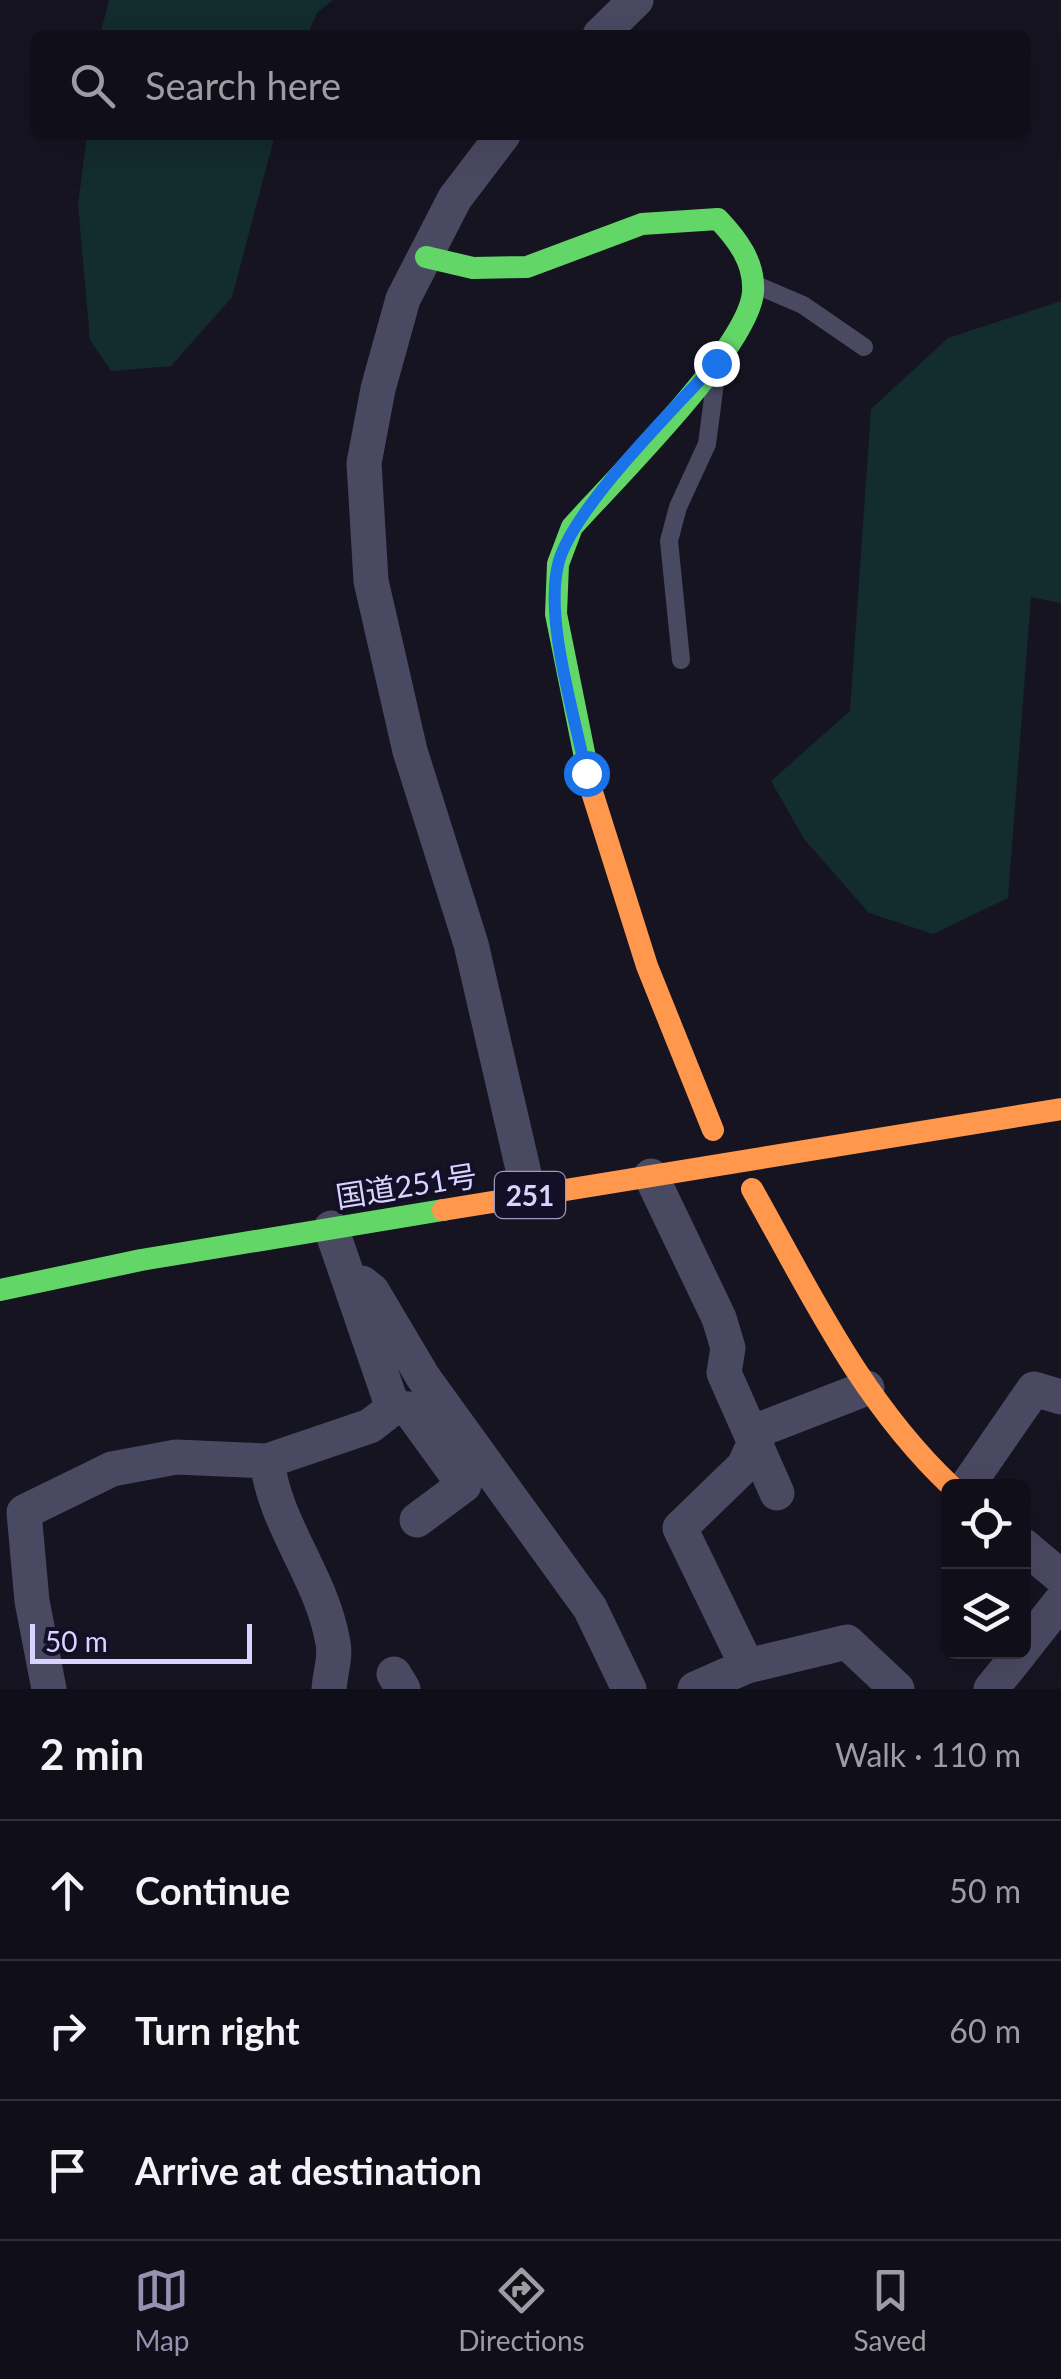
<!DOCTYPE html>
<html lang="en">
<head>
<meta charset="utf-8">
<style>
	body { margin:0; font-family:Lato,"Noto Sans JP",sans-serif; background:#1e1d26; color:#f1f3f6 }
	.controls { position:absolute; right:30px; bottom:30px; display:grid; overflow:hidden; border-radius:15px; box-shadow:0 10px 40px #0002 }
	.controls button { width:90px; height:90px; display:grid; place-items:center; padding:0; border:0; border-bottom:2px solid #302f38; background:#100f19; color:#f1f3f6; font:50px sans-serif }
	.scale { position:absolute; left:30px; bottom:25px; width:222px; box-sizing:border-box; padding-left:10px; border:5px solid #d9d4ff; border-top:0; font-size:28px; line-height:35px; white-space:nowrap; color:#d9d4ff; -webkit-text-stroke:8px #130f26; paint-order:stroke }
	.stop { position:absolute; width:30px; height:30px; margin:-22px; border:8px solid #1a73e8; border-radius:50%; background:#fff }
	.stop.end { background:#1a73e8; border-color:#fff; box-shadow:0 2px 10px #0008 }
	.list { margin:0; padding:0; list-style:none }
	h2 { display:flex; justify-content:space-between; align-items:center; height:130px; margin:0; padding:0 40px; font-size:42px }
	h2 small { font-size:32px; font-weight:400; color:#9c9ca2 }
	.list li { display:grid; grid-template-columns:65px 1fr auto; gap:30px; align-items:center; box-sizing:border-box; height:140px; padding:0 40px; border-top:2px solid #302f38 }
	.list b { display:block; font-size:38px; white-space:nowrap }
	.list em { font-size:32px; font-style:normal; color:#9c9ca2 }
	.icon { flex:none; width:55px; height:55px; fill:none; stroke:currentColor; stroke-width:2; stroke-linecap:round; stroke-linejoin:round }
	.map { position:relative; flex:none; width:1061px; height:1689px; overflow:hidden }
	.search { position:absolute; background:#100f19; box-shadow:0 10px 40px #0002; left:30px; right:30px; top:30px; height:110px; display:flex; align-items:center; gap:25px; box-sizing:border-box; padding:0 35px; border-radius:15px; color:#9c9ca2; font-size:38px }
	.sheet { height:550px; background:#100f19 }
	nav { display:flex; justify-content:space-around; align-items:center; box-sizing:border-box; height:140px; border-top:2px solid #302f38; background:#100f19; font-size:28px; color:#9c9ca2 }
	nav a { display:grid; justify-items:center; gap:5px }
	nav .on { color:#9591b1 }
	.map>svg:first-child { display:block }
	.green { fill:#132c2d }
	.lines { fill:none; stroke-linecap:round; stroke-linejoin:round }
	.lane { stroke:#4a4962; stroke-width:18 }
	.street { stroke:#4a4962; stroke-width:35 }
	.fast { stroke:#63d668; stroke-width:22 }
	.slow { stroke:#ff974d; stroke-width:22 }
	.route { stroke:#1a73e8; stroke-width:12 }
	.labels { text-anchor:middle; dominant-baseline:central; stroke-width:8; stroke-linejoin:round; paint-order:stroke }
	.shield { fill:#130f26; stroke:#9e99be; stroke-width:2.5 }
	.shield-label { font-size:28px; font-weight:bold; fill:#d9d4ff }
	.street-label { font-size:30px; fill:#d9d4ff; stroke:#130f26 }
</style>
</head>
<body>
<div class="map">
<svg width="1061" height="1689" viewBox="0 0 1061 1689">
	<rect width="100%" height="100%" fill="#161421"/>
	<path class="green" d="M 109,0 L 333,0 L 317,13 L 307,35 L 100,35 Z
		M 87,135 L 275,135 L 232,297 L 171,366 L 111,371 L 90,340 L 78,204 Z
		M 1061,301 L 1061,603 L 1031,597 L 1008,898 L 933,934 L 869,913 L 804,839 L 771,781 L 850,711 L 871,409 L 948,338 Z"/>
	<g class="lines">
		<path class="lane" d="M 756,285 L 803,305 L 864,347
			M 681,660 L 669,541 L 678,507 L 707,444 L 715,383"/>
		<path class="street" d="M 600,35 L 636,0
			M 503,135 L 455,198 L 403,299 L 378,389 L 364,463 L 371,581 L 410,751 L 471,944 L 529,1195
			M 651,1176 L 719,1318 L 728,1348 L 724,1373 L 777,1493
			M 362,1283 L 372,1291 L 423,1377 L 590,1608 L 629,1689
			M 393,1408 L 409,1409 L 464,1485 L 417,1520
			M 751,1433 L 867,1388
			M 267,1461 C 275,1526 322,1577 333,1643 C 336,1657 330,1674 329,1689
			M 967,1486 L 1034,1389 L 1061,1397
			M 1024,1546 L 1061,1577
			M 1024,1648 L 1061,1601
			M 747,1666 L 680,1528 L 744,1466 L 755,1442
			M 394,1674 L 403,1689
			M 49,1689 L 32,1601 L 24,1512 L 112,1469 L 176,1457 L 267,1461 L 370,1426 L 393,1408 L 331,1228
			M 695,1689 L 747,1666 L 847,1642 L 897,1689
			M 991,1689 L 1021,1652"/>
		<path class="fast" d="M 426,257 L 473,268 L 527,267 L 642,224 L 718,219 C 737,239 755,262 753,292 C 749,347 613,481 572,527 L 558,564 L 556,614 L 592,792
			M 0,1290 L 141,1260 L 443,1210"/>
		<path class="slow" d="M 592,792 L 647,966 L 713,1130
			M 752,1189 C 811,1294 862,1402 951,1486
			M 443,1210 L 1061,1109"/>
	</g>
	<g class="lines">
		<path class="route" d="M 586,773 C 575,715 543,617 559,561 C 575,506 675,408 716,363"/>
	</g>
	<g class="labels">
		<rect class="shield" x="495" y="1172" width="70" height="46" rx="8"/>
		<g class="shield-label">
			<text x="530" y="1195">251</text>
		</g>
		<g class="street-label">
			<text transform="translate(406 1185) rotate(-9)">国道251号</text>
		</g>
	</g>
</svg>
<div class="controls">
<button><svg class="icon" aria-label="locate" viewBox="0 0 24 24"><circle cx="12" cy="12" r="6"/><path d="M12 2v4M12 18v4M2 12h4M18 12h4"/></svg></button>
<button><svg class="icon" aria-label="layers" viewBox="0 0 24 24"><path d="M12 4l9 5-9 5-9-5zM3 14l9 5 9-5"/></svg></button>
</div>
<div class="scale">50 m</div>
<div class="stop" style="left:586px;top:773px"></div>
<div class="stop end" style="left:716px;top:363px"></div>
<div class="search"><svg class="icon" aria-label="search" viewBox="0 0 24 24"><circle cx="10" cy="10" r="6"/><path d="M15 15l6 6"/></svg>Search here</div>
</div>
<section class="sheet">
<h2>2 min<small>Walk · 110 m</small></h2>
<ul class="list">
<li><svg class="icon" aria-label="ahead" viewBox="0 0 24 24"><path d="M12 20V5M6 11l6-6 6 6"/></svg><div><b>Continue</b></div><em>50 m</em></li>
<li><svg class="icon" aria-label="right" viewBox="0 0 24 24"><path d="M7 20v-9h11M14 6l5 5-5 5"/></svg><div><b>Turn right</b></div><em>60 m</em></li>
<li><svg class="icon" aria-label="arrive" viewBox="0 0 24 24"><path d="M6 21V4h12l-3 4 3 4H6"/></svg><div><b>Arrive at destination</b></div></li>
</ul>
</section>
<nav>
<a class="on"><svg class="icon" aria-label="map" viewBox="0 0 24 24"><path d="M3 6l6-2 6 2 6-2v14l-6 2-6-2-6 2zM9 4v14M15 6v14"/></svg>Map</a>
<a><svg class="icon" aria-label="directions" viewBox="0 0 24 24"><path d="M12 3l9 9-9 9-9-9zM9 14v-3h6M13 9l2 2-2 2"/></svg>Directions</a>
<a><svg class="icon" aria-label="saved" viewBox="0 0 24 24"><path d="M7 4h10v16l-5-4-5 4z"/></svg>Saved</a>
</nav>
</body>
</html>
